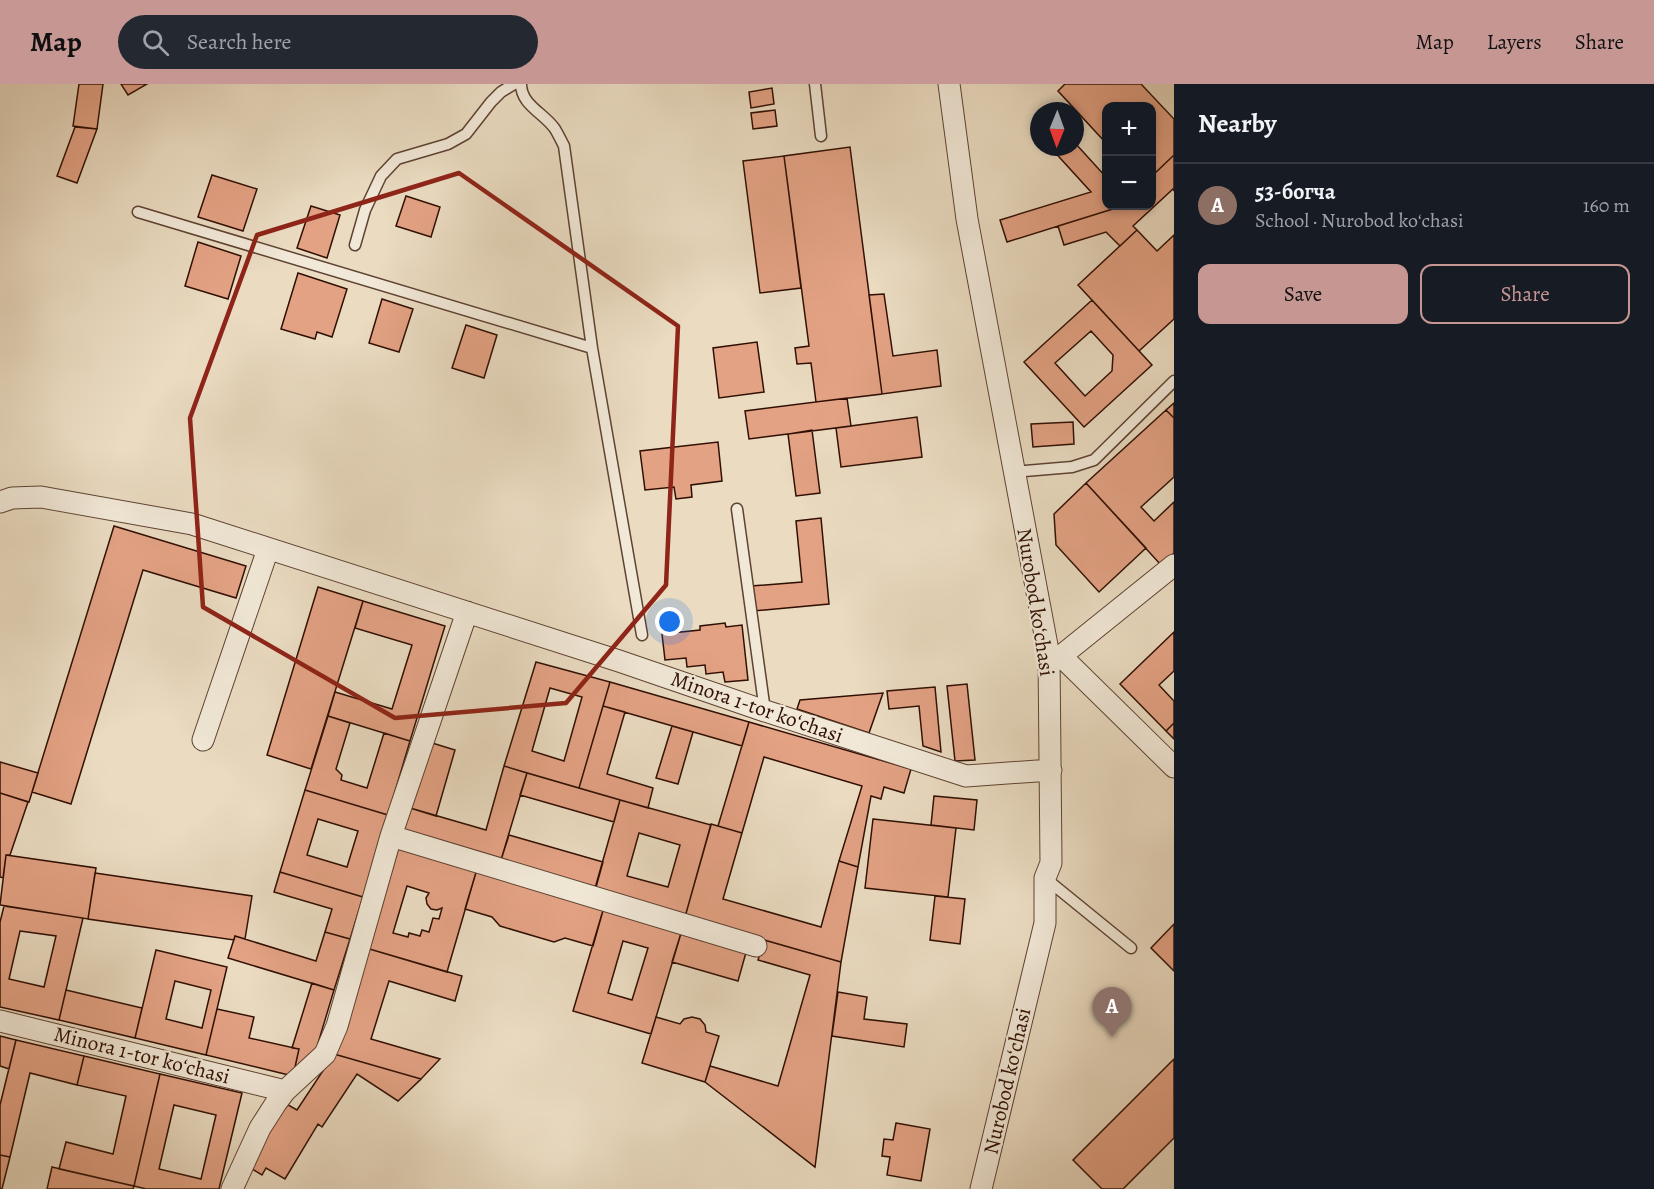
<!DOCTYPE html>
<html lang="en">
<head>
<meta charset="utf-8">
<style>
	body { margin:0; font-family:Alegreya,serif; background:#242831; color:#f1f3f6 }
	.controls { position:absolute; right:18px; top:18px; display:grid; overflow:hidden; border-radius:12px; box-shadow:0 3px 9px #0003 }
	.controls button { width:54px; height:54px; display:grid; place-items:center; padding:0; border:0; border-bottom:2px solid #363941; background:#171b24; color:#f1f3f6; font:30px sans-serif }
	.compass { position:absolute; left:1030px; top:18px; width:54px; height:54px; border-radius:50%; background:#171b24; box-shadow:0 3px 9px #0003; rotate:181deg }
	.you { position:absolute; left:670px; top:538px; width:21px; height:21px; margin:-15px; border:4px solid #fff; border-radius:50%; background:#1a73e8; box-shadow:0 0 0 9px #1a73e833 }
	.badge { display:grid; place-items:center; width:39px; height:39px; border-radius:50%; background:#c59692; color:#fff; font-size:20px; font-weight:700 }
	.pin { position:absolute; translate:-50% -50px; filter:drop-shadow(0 2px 3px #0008) }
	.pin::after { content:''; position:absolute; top:32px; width:21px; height:18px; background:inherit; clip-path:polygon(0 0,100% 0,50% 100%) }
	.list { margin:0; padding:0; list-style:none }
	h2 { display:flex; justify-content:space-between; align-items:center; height:78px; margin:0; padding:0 24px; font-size:26px }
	h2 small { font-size:20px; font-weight:400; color:#9ea1a6 }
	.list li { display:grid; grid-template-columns:39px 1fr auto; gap:18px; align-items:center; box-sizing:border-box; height:84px; padding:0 24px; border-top:2px solid #363941 }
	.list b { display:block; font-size:22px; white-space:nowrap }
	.list p { margin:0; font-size:20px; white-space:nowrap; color:#9ea1a6 }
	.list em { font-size:20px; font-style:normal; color:#9ea1a6 }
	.actions { display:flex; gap:12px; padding:18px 24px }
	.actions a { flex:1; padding:14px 0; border:2px solid #c59692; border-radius:12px; text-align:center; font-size:21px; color:#c59692 }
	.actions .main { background:#c59692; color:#111 }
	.icon { flex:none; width:33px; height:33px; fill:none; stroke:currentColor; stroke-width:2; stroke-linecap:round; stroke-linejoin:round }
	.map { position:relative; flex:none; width:1174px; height:1105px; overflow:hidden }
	header { display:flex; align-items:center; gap:36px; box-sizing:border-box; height:84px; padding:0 30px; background:#c59692; color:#111 }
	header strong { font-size:28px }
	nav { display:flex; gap:33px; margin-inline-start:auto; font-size:21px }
	.search { width:420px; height:54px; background:#242831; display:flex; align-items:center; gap:15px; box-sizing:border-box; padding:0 21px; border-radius:33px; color:#9ea1a6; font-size:22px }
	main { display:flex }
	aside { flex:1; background:#171b24 }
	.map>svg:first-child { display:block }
	.building { fill:#e3a284; stroke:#300f03; stroke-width:1.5; fill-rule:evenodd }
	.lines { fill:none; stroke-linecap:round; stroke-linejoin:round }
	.lane-casing { stroke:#5e4232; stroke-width:13 }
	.street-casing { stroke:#5e4232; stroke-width:23 }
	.lane { stroke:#f1e8d7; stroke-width:10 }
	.street { stroke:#f1e8d7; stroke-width:21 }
	.marked { fill:none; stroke:#8f2418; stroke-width:4.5; stroke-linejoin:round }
	.labels { text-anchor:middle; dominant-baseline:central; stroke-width:4.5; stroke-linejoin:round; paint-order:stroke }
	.street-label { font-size:21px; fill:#300f03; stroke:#f1e8d7 }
</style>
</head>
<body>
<header>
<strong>Map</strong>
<div class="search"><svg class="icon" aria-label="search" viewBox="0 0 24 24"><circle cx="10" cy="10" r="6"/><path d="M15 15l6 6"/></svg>Search here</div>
<nav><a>Map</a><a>Layers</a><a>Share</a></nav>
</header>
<main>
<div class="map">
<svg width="1174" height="1105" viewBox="0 0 1174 1105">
	<rect width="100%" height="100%" fill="#eadbc1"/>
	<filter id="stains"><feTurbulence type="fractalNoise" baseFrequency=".00333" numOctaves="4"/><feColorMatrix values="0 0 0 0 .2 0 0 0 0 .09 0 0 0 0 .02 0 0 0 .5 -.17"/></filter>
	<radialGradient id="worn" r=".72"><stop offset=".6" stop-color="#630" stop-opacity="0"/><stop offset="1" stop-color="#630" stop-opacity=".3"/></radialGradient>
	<path class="building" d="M 79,0 L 103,0 L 97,45 L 73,42 Z
		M 121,0 L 147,0 L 128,11 Z
		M 1065,0 L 1141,0 L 1174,35 L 1174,71 L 1152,92 L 1152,22 L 1106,22 L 1106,59 L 1058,7 Z
		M 772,4 L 774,20 L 751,24 L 749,8 Z
		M 775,26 L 777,42 L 753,45 L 751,29 Z
		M 75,43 L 97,45 L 77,99 L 57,92 Z
		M 1075,59 L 1106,93 L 1106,122 L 1119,122 L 1116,124 L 1007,158 L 1000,136 L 1091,108 L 1050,63 L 1075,63 Z
		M 850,63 L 882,310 L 816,318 L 811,279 L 797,280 L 795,264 L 809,262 L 784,72 Z
		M 1174,71 L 1174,107 L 1173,105 L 1133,142 L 1137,146 L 1120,162 L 1106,148 L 1064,161 L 1058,142 L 1116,124 L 1119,122 L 1152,122 L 1152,92 Z
		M 784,72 L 801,204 L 760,209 L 743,77 Z
		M 212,91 L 257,105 L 243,147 L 198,133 Z
		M 406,112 L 440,123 L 431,153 L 396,142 Z
		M 311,122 L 340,131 L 327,174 L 297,164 Z
		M 1137,146 L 1157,167 L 1174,151 L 1174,235 L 1139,267 L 1078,201 Z
		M 198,158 L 241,172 L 228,215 L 185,202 Z
		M 298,189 L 347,205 L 332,253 L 317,248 L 315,255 L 281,245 Z
		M 884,210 L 893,272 L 937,266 L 941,302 L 882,310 L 869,211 Z
		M 382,215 L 413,225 L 399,268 L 369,259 Z
		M 1092,216 L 1152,281 L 1084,343 L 1024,278 ZM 1091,247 L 1113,271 L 1112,287 L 1085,312 L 1055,279 Z
		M 466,241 L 497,251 L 484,294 L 452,284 Z
		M 757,258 L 764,308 L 719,314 L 713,264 Z
		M 847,314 L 851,342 L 749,355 L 745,327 Z
		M 1174,319 L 1174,334 L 1166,326 Z
		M 1166,326 L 1174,334 L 1174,393 L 1141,423 L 1154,437 L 1174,418 L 1174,469 L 1161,481 L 1086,399 Z
		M 917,333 L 922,373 L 841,383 L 836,344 Z
		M 1073,338 L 1074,360 L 1033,363 L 1031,340 Z
		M 812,346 L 820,409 L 796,412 L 788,350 Z
		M 718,358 L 722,397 L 691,401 L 692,413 L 676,415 L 674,403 L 645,406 L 640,367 Z
		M 1086,399 L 1146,464 L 1099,508 L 1056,461 L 1054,430 Z
		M 821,434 L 829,520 L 753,527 L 751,502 L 802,498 L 796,437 Z
		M 114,442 L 246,482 L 236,514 L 143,486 L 71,720 L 32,708 Z
		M 318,503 L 363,517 L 311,685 L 267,671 Z
		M 363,517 L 445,542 L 410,657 L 328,632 L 335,608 L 392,625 L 412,561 L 355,544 Z
		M 725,539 L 726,543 L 742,541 L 748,596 L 725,598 L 723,588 L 706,590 L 705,581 L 687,583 L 686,574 L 665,576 L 662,550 L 700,546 L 700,542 Z
		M 1174,548 L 1174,587 L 1159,601 L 1174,617 L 1174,639 L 1166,647 L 1120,600 Z
		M 536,578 L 610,598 L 579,704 L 504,682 ZM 550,604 L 582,613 L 564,677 L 532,667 Z
		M 610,598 L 749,638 L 742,662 L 603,622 Z
		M 967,600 L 975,676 L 955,677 L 947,602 Z
		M 935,603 L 941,668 L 923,662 L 919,622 L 889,625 L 887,607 Z
		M 883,609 L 869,649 L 797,625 L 800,616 Z
		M 603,622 L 625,628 L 607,690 L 653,704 L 648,724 L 579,704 Z
		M 328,632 L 350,639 L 336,685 L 342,691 L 341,696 L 367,704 L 384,649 L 410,657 L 388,731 L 305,706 Z
		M 749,638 L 911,685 L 904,709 L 884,703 L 881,715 L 871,712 L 858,783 L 839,777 L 862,702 L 764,673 L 742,749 L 718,742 Z
		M 1174,639 L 1174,655 L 1166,647 Z
		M 672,642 L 693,648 L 678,700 L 656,694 Z
		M 429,658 L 455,666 L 436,732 L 410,724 Z
		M 0,678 L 38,689 L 29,718 L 0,709 Z
		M 504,682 L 527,689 L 501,776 L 403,748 L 410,724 L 486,746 Z
		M 527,689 L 620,716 L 614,738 L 520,711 Z
		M 305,706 L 388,731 L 363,813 L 280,788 ZM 318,735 L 358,747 L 347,783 L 307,771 Z
		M 0,709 L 28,718 L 10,771 L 6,771 L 3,794 L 0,793 Z
		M 934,712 L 977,716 L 974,746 L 931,741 Z
		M 620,716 L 711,741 L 685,833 L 594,808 ZM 639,749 L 680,761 L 668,803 L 627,792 Z
		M 873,735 L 956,744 L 948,813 L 865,804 Z
		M 711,740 L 742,749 L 723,815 L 821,843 L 839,777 L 858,783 L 841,878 L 685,833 Z
		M 509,751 L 603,778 L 596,803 L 501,776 Z
		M 396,762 L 477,785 L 447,888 L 366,864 ZM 407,802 L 429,809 L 426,814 L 427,820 L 431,825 L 437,826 L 442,824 L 439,835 L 433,834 L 429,848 L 422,846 L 420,852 L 409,849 L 408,853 L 393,849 Z
		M 6,771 L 96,784 L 88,835 L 0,821 Z
		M 477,785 L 604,823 L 593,862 L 565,854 L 554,858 L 500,842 L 492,833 L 465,825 Z
		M 280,788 L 363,813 L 350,855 L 325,848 L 332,825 L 274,808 Z
		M 95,789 L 252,812 L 245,855 L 235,852 L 234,856 L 88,835 Z
		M 935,812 L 965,815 L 960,860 L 930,856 Z
		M 4,822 L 83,834 L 59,936 L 0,923 L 0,838 ZM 20,847 L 56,852 L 44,903 L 9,895 Z
		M 604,823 L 682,846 L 651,950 L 573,927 ZM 623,857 L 648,864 L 632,916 L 608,909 Z
		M 1174,840 L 1174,887 L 1151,864 Z
		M 682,846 L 747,865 L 738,897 L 672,878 Z
		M 325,848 L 350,855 L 334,906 L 228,874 L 235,852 L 316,877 Z
		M 764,856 L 841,878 L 815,1083 L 705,998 L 710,982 L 778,1002 L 810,891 L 758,876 Z
		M 366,864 L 462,892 L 455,917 L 389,897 L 371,955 L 440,975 L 421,995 L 334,970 Z
		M 156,866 L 227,883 L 206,971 L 135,954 ZM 175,897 L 211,906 L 202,944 L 166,935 Z
		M 312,899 L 334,906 L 316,966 L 293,992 L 299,965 L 292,964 Z
		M 66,906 L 142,924 L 135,954 L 59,936 Z
		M 838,908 L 867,913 L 864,935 L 907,940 L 904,963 L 832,952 Z
		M 217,925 L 254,933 L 249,954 L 299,965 L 293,992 L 206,971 Z
		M 656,933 L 680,940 L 684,935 L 692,933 L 700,935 L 705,941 L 706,948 L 719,952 L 705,998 L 642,979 Z
		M 0,952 L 16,956 L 9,985 L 0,982 Z
		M 16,956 L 84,972 L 77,1001 L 30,989 L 10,1073 L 0,1071 L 0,1021 Z
		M 334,970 L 421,995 L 398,1017 L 357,990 L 322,1043 L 318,1040 L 285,1095 L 266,1084 L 262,1091 L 249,1083 L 283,1018 L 297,1026 Z
		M 84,972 L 160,990 L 134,1102 L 59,1085 L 66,1058 L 113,1070 L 126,1012 L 77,1001 Z
		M 1174,975 L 1174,1054 L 1123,1105 L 1102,1105 L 1073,1076 Z
		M 160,990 L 242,1009 L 219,1105 L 146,1105 L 134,1102 ZM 174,1021 L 216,1031 L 201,1095 L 159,1085 Z
		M 896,1039 L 930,1045 L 921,1097 L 887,1091 L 890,1073 L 882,1072 L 884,1055 L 893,1056 Z
		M 0,1071 L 10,1073 L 2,1105 L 0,1105 Z
		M 52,1083 L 134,1102 L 133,1105 L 47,1105 Z"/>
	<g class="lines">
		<defs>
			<path id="lane" d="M 521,0 C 521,21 544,29 555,45 C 558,50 561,56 564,62 L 592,264 L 642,551
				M 815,0 L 821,52
				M 138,128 L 592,264
				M 355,161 L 365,126 L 381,92 L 397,75 L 448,60 L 466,50 L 491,18 L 501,8 L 514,0
				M 1014,388 L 1072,383 L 1094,376 L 1174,297
				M 737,425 L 765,627
				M 1045,794 L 1131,864"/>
			<path id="street" d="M 949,0 L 967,135 L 1049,572 L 1051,779 L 1045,794 L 1045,839 L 981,1105
				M 0,418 L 12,414 L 41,413 L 192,440 L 619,577 L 765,627 L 966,692 L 1051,686
				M 1049,572 L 1061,572 L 1174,481
				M 1061,572 L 1174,683
				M 203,656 L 268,465
				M 391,752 L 756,862
				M 0,937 L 285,1007
				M 232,1105 L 260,1044 L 276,1019 L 285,1007 L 325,970 L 337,942 L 391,752 L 467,528"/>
		</defs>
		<use href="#lane" class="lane-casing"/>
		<use href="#street" class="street-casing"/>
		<use href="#lane" class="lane"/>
		<use href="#street" class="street"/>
	</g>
	<path class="marked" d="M 459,89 L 678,242 L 666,501 L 566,619 L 395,634 L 203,523 L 190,334 L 257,151 Z"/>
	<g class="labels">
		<g class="street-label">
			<text transform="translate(1036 518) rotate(81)">Nurobod koʻchasi</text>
			<text transform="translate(757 623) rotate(19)">Minora 1-tor koʻchasi</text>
			<text transform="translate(142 971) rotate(14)">Minora 1-tor koʻchasi</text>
			<text transform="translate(1007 997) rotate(-77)">Nurobod koʻchasi</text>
		</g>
	</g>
	<rect width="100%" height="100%" filter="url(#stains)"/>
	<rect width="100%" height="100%" fill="url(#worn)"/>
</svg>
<div class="controls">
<button>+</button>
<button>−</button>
</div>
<svg class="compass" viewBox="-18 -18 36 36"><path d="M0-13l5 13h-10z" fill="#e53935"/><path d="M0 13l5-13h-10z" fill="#9ea1a6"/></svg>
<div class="you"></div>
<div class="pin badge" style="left:1112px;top:953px;background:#8d6e63">A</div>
</div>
<aside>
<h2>Nearby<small></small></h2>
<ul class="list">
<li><span class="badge" style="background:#8d6e63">A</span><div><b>53-богча</b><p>School · Nurobod koʻchasi</p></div><em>160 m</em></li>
</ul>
<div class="actions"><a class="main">Save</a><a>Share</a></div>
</aside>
</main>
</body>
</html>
